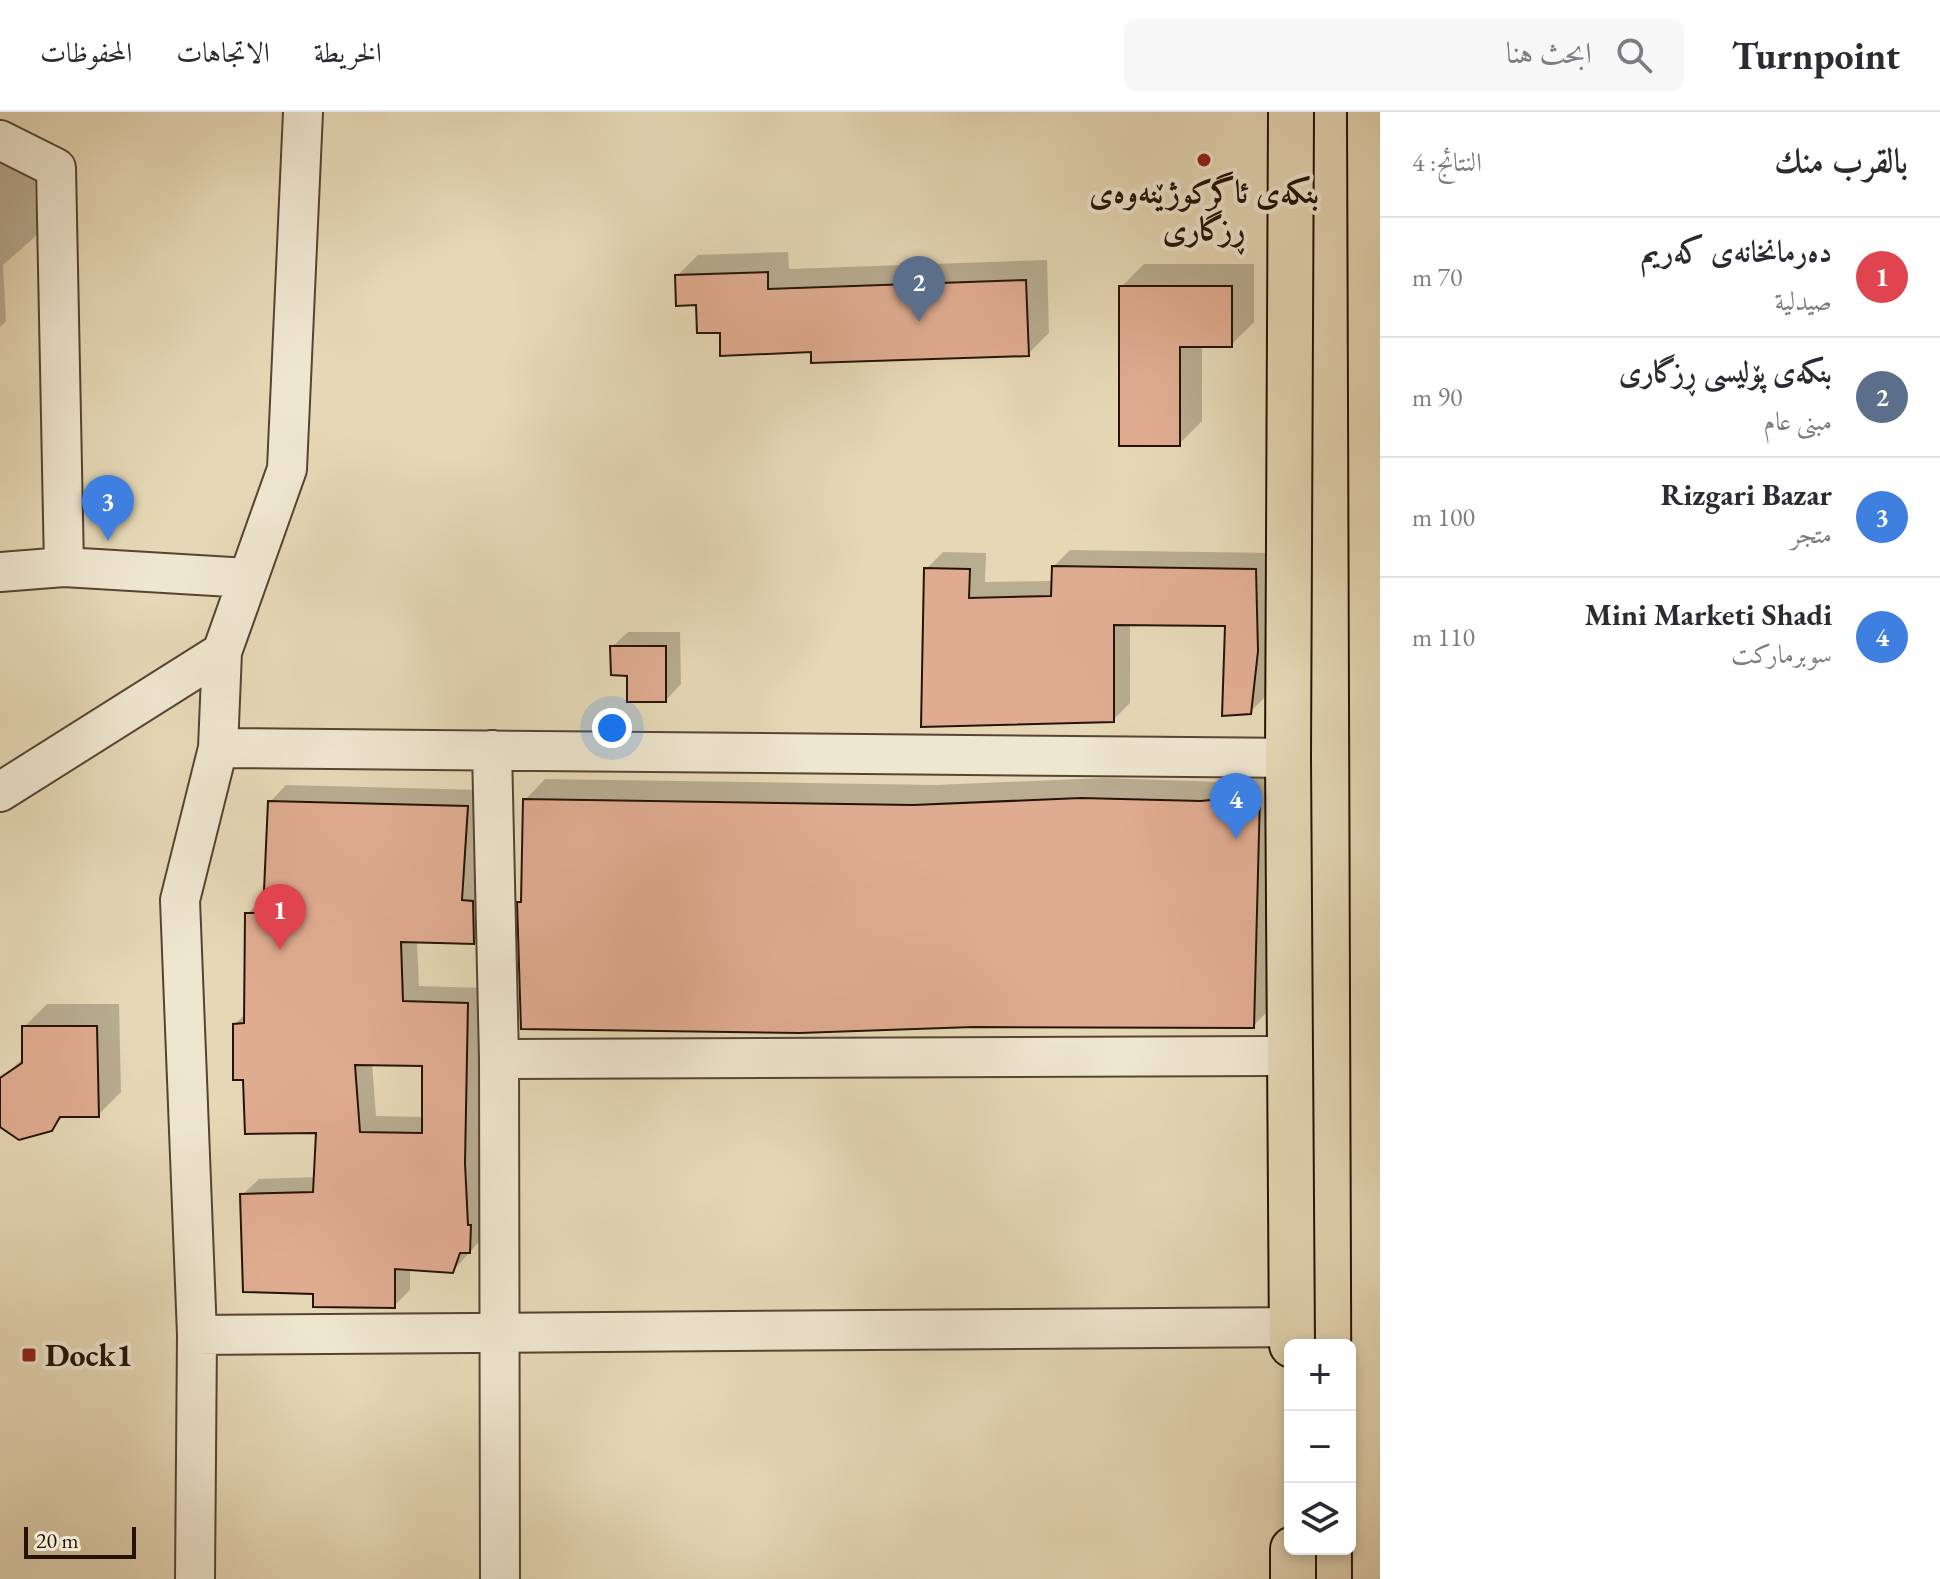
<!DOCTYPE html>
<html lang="ar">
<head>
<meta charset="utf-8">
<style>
	body { margin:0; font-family:"EB Garamond",Amiri,serif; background:#f7f7f7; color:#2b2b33; direction:rtl }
	.controls { position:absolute; right:24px; bottom:24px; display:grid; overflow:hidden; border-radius:12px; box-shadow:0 4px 12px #0003 }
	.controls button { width:72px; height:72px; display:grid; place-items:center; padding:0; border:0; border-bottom:2px solid #e1e1e2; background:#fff; color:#2b2b33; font:40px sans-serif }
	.scale { position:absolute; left:24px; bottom:20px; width:112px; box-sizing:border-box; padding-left:8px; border:4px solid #261307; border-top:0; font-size:22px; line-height:28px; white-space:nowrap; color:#261307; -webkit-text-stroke:6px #efe6d0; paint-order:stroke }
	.you { position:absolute; left:612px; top:616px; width:28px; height:28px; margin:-20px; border:6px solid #fff; border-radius:50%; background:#1a73e8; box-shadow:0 0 0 12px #1a73e833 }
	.badge { display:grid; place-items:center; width:52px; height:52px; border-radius:50%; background:#b45309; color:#fff; font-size:26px; font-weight:700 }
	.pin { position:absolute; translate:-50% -66px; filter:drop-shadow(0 2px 4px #0008) }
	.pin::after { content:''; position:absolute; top:42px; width:28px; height:24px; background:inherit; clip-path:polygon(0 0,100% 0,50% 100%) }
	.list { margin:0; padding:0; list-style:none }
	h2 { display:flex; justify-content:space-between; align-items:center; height:104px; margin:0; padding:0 32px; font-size:34px }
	h2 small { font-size:26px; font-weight:400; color:#7c7c81 }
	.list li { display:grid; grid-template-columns:52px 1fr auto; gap:24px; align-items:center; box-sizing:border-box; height:120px; padding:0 32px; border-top:2px solid #e1e1e2 }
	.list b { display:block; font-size:30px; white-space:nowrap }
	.list p { margin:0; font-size:26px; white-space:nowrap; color:#7c7c81 }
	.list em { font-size:26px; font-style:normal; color:#7c7c81 }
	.icon { flex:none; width:44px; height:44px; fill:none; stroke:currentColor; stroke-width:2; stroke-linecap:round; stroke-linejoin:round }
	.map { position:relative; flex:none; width:1380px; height:1467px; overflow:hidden; direction:ltr }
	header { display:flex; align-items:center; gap:48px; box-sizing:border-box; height:112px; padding:0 40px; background:#fff; border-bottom:2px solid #e1e1e2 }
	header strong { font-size:38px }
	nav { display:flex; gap:44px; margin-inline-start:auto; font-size:28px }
	.search { width:560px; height:72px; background:#f7f7f7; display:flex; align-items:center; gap:20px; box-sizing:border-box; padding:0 28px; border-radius:12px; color:#7c7c81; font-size:30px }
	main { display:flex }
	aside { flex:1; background:#fff }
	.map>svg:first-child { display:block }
	.shadow { fill:#0003; fill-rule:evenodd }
	.building { fill:#e0ac91; stroke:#261307; stroke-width:2; fill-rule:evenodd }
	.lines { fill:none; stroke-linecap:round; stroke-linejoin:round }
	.minor-casing { stroke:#564433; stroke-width:42 }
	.major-casing { stroke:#261307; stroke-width:48 }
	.minor { stroke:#efe6d0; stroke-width:38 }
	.major { stroke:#e6d8b6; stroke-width:44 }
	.poi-dot { fill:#8f2418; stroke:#efe6d0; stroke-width:3 }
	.labels { text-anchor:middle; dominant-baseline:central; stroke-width:8; stroke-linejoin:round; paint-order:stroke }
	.poi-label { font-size:32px; font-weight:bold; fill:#261307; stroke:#efe6d0 }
</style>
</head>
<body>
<header>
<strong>Turnpoint</strong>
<div class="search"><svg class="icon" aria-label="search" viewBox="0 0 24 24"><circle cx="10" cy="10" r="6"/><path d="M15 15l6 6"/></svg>ابحث هنا</div>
<nav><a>الخريطة</a><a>الاتجاهات</a><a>المحفوظات</a></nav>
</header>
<main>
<aside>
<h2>بالقرب منك<small>النتائج: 4</small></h2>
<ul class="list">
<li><span class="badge" style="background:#e0444e">1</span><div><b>دەرمانخانەی کەریم</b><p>صيدلية</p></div><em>70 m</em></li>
<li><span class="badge" style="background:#5c6f8a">2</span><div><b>بنکەی پۆلیسی ڕزگاری</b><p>مبنى عام</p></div><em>90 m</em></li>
<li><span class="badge" style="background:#3f7fe0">3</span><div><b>Rizgari Bazar</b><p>متجر</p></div><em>100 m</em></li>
<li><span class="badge" style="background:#3f7fe0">4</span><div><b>Mini Marketi Shadi</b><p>سوبرماركت</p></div><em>110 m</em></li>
</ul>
</aside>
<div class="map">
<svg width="1380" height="1467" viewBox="0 0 1380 1467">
	<rect width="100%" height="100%" fill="#e6d8b6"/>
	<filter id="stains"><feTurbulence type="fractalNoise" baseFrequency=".0025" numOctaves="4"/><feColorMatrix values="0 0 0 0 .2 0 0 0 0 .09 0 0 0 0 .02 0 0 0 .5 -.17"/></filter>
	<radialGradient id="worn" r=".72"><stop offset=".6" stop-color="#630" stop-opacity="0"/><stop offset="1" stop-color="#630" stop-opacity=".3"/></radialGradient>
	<path class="shadow" d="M 34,44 L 37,123 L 3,153 L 6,209 L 0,215 L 0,50 Z
		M 788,140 L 789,157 L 1047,148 L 1049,221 L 1028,242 L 813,238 L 722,219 L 677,164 L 698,143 Z
		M 1144,152 L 1254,152 L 1254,210 L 1231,233 L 1202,233 L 1202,309 L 1179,332 L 1121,175 Z
		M 1070,438 L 1272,441 L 1267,583 L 1250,600 L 1227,512 L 1130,512 L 1130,591 L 1113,608 L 926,457 L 943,440 L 986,441 L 985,470 L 1053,469 L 1054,454 Z
		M 628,520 L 680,520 L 681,572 L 666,588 L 628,562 L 612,535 Z
		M 1280,664 L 1273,894 L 1253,914 L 519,791 L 523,787 L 525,688 L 545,667 L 935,673 L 1103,666 L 1222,670 Z
		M 286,673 L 483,678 L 490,814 L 474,830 L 417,829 L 419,874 L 484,876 L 485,1123 L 453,1159 L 410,1156 L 410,1178 L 394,1194 L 315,1180 L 242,1083 L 259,1067 L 316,1065 L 318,1019 L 245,966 L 235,912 L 246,901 L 247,802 L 266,785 L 270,690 ZM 372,951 L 424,952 L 424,1005 L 376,1004 Z
		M 47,892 L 119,892 L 121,980 L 98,1003 L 65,1003 L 50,1017 L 20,1026 L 0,1011 L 0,969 L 24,945 L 24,915 Z"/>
	<path class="building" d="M 768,160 L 768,177 L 1026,168 L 1029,244 L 811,251 L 811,240 L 720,244 L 720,221 L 697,221 L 696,193 L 676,194 L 675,163 Z
		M 1119,174 L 1232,174 L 1232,235 L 1180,235 L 1180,334 L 1119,334 Z
		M 1052,454 L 1256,457 L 1258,539 L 1251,602 L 1222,604 L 1225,514 L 1114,513 L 1114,610 L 921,615 L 924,456 L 970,457 L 969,486 L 1051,484 Z
		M 610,534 L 666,534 L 666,590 L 627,590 L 627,564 L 611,563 Z
		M 1260,683 L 1254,916 L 973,915 L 799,921 L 521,917 L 517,790 L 521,790 L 523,687 L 913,693 L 1081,686 L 1201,689 Z
		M 268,689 L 468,694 L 462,788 L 473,789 L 474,832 L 401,830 L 403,889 L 468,891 L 465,1051 L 468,1113 L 471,1113 L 470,1141 L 460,1141 L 453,1161 L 395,1157 L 395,1196 L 313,1195 L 313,1182 L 243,1180 L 240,1082 L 313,1080 L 316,1021 L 245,1022 L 243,968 L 233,968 L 233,912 L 244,911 L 245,801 L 263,801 ZM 355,953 L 422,954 L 422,1021 L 360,1020 Z
		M 22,914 L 97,914 L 99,1005 L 60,1005 L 52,1019 L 19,1028 L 0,1015 L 0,966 L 22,951 Z"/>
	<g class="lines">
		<defs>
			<path id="minor" d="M 0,28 L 56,56 L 64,455
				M 0,460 L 64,455 L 248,466
				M 218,636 L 1288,646
				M 492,638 L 499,947 L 500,1467
				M 0,680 L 222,540
				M 499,947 L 1290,944
				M 197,1223 L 1291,1215
				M 195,1467 L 197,1223 L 180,788 L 218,636 L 222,540 L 287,357 L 303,0"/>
			<path id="major" d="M 1291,0 L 1288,646 L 1292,1233
				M 1370,0 L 1375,1467
				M 1293,1437 L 1293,1467"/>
		</defs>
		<use href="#minor" class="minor-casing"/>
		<use href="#major" class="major-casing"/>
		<use href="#minor" class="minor"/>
		<use href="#major" class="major"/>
	</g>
	<g class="poi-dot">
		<circle cx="1204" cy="48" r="8"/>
		<rect x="21" y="1235" width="16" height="16" rx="4"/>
	</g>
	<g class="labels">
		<g class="poi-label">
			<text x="1204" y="80">بنکەی ئاگرکوژێنەوەی<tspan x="1204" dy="37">ڕزگاری</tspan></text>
			<text x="45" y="1243" text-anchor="start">Dock1</text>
		</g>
	</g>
	<rect width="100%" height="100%" filter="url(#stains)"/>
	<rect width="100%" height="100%" fill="url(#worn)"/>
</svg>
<div class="controls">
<button>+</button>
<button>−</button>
<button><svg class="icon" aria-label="layers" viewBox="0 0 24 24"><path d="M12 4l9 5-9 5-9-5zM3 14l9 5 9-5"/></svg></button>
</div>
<div class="scale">20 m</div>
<div class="you"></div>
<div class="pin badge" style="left:280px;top:838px;background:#e0444e">1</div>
<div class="pin badge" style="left:919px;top:210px;background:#5c6f8a">2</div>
<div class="pin badge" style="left:108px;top:429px;background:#3f7fe0">3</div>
<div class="pin badge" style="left:1236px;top:727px;background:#3f7fe0">4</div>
</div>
</main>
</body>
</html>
